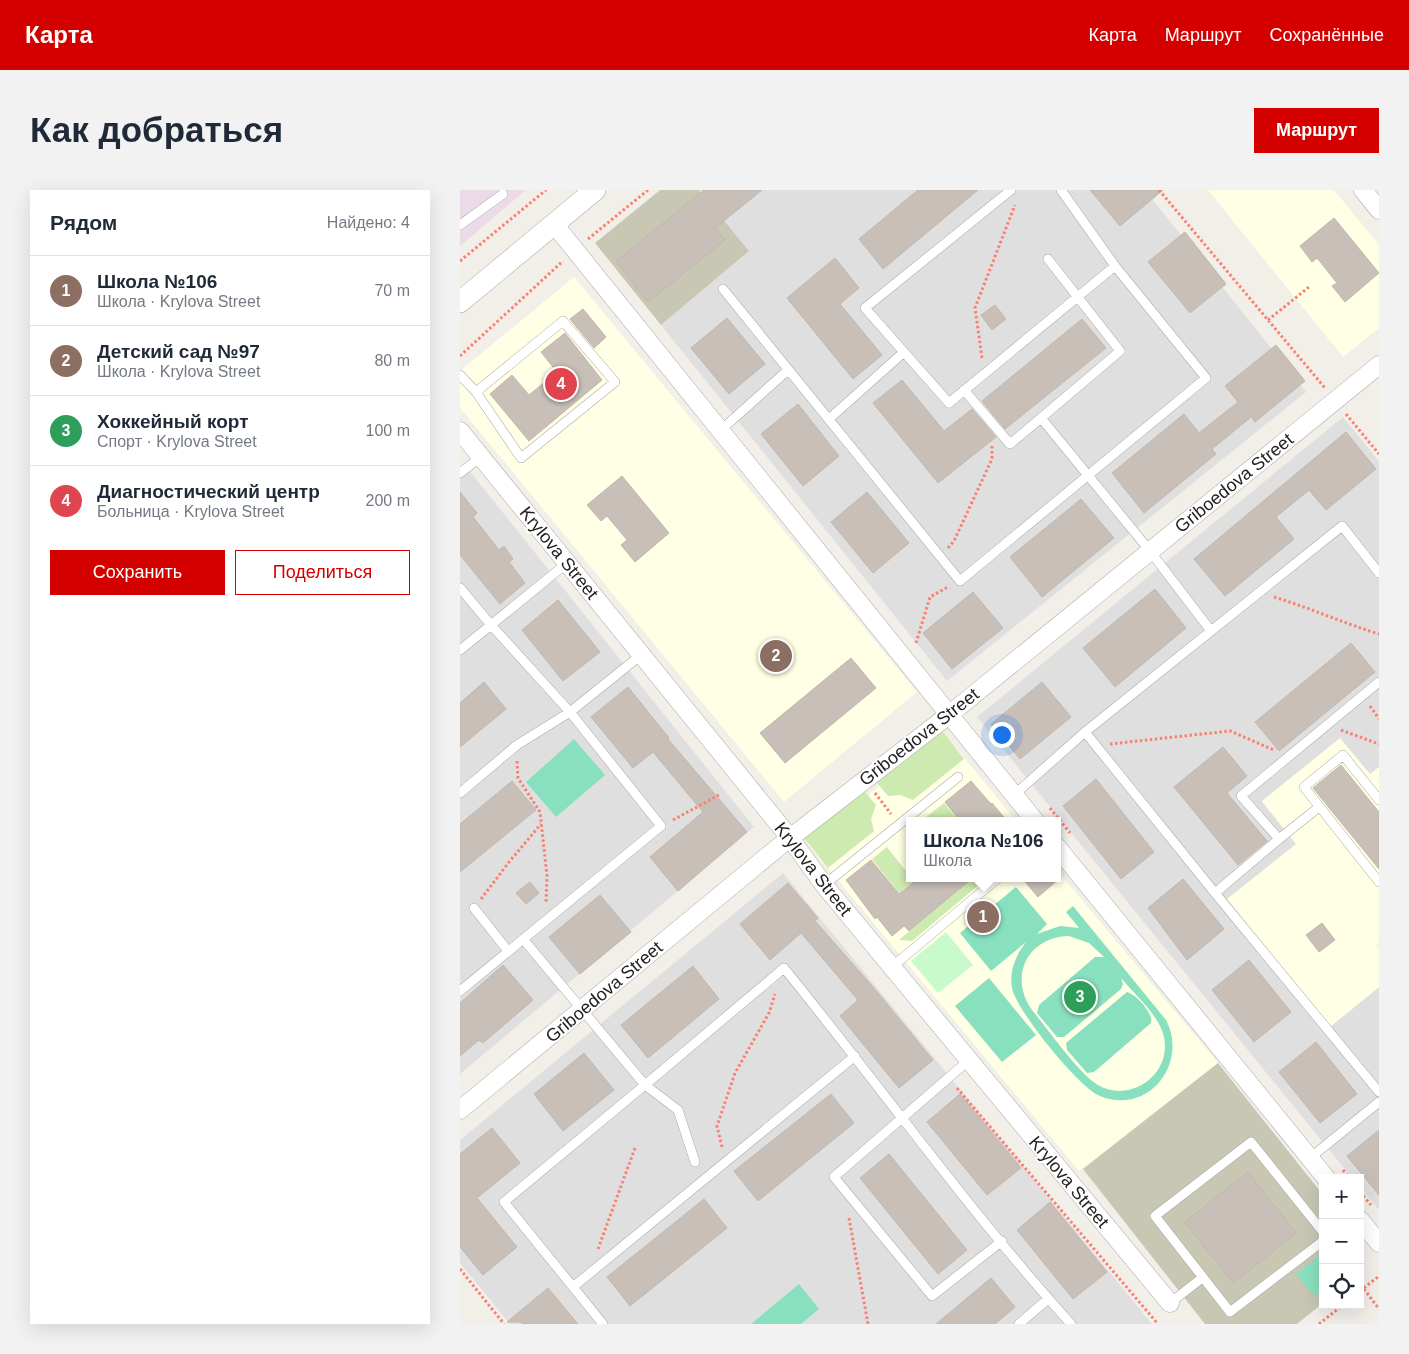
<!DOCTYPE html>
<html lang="ru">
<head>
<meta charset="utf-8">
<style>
	body { margin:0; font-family:Arial,sans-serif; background:#f2f2f3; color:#1f2937 }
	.controls { position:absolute; right:15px; bottom:15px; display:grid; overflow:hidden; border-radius:0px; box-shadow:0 5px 20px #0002 }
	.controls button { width:45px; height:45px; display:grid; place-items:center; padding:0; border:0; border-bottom:1px solid #e0e1e3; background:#fff; color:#1f2937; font:25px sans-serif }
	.you { position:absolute; left:541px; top:544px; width:18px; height:18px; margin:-12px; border:4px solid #fff; border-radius:50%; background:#1a73e8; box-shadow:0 0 0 8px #1a73e833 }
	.badge { display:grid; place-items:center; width:32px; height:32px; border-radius:50%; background:#d40000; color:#fff; font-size:16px; font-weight:700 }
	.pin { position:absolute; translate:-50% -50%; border:2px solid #fff; box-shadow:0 1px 5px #0006 }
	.popup { position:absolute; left:446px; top:627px; width:155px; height:65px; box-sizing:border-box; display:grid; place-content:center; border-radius:0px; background:#fff; filter:drop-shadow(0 1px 4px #0005); font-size:16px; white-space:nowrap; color:#747a83 }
	.popup b { font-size:19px; color:#1f2937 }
	.popup::after { content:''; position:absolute; left:50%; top:100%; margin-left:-10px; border:10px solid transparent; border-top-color:#fff }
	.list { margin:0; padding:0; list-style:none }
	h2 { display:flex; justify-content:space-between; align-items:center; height:65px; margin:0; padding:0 20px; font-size:21px }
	h2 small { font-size:16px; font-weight:400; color:#747a83 }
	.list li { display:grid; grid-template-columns:32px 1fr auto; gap:15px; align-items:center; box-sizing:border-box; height:70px; padding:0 20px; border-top:1px solid #e0e1e3 }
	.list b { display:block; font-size:19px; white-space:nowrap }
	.list p { margin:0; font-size:16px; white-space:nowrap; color:#747a83 }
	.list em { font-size:16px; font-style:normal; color:#747a83 }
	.actions { display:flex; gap:10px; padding:15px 20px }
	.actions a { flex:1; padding:11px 0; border:1px solid #d40000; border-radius:0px; text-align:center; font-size:18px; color:#d40000 }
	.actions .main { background:#d40000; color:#fff }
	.icon { flex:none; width:28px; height:28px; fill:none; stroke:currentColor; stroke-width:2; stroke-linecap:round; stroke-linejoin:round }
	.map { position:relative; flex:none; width:919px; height:1134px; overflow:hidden; border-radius:0px }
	header { display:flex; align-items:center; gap:30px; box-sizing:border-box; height:70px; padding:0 25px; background:#d40000; color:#fff }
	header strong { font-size:24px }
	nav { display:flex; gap:28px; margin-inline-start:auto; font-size:18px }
	.intro { display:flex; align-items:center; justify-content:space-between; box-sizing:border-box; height:120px; padding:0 30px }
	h1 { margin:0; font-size:35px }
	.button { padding:12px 22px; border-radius:0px; background:#d40000; color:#fff; font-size:18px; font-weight:700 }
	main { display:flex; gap:30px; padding:0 30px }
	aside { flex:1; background:#fff; border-radius:0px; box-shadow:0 5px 20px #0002 }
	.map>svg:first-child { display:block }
	.residential { fill:#e0dfdf }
	.industrial { fill:#ebdbe8 }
	.education { fill:#ffffe5 }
	.construction { fill:#c7c7b4 }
	.grass { fill:#cdebb0 }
	.park { fill:#c8facc }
	.pitch { fill:#88e0be; fill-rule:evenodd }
	.building { fill:#c7bfb8; stroke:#c4b6ab }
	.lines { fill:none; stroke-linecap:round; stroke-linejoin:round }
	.service-casing { stroke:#a9a9a9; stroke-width:10 }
	.minor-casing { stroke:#a9a9a9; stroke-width:19 }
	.tertiary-casing { stroke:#a9a9a9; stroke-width:22 }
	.path { stroke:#fa8072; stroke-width:3; stroke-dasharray:2.5 2.5; stroke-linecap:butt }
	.service { stroke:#fff; stroke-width:9 }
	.minor { stroke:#fff; stroke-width:18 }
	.tertiary { stroke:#fff; stroke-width:21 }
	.labels { text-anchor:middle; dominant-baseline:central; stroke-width:4; stroke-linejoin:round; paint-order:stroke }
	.street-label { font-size:18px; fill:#222; stroke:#fff }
</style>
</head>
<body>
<header>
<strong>Карта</strong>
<nav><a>Карта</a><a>Маршрут</a><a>Сохранённые</a></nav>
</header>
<div class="intro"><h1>Как добраться</h1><a class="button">Маршрут</a></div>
<main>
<aside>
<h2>Рядом<small>Найдено: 4</small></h2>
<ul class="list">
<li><span class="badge" style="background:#8d6e63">1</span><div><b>Школа №106</b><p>Школа · Krylova Street</p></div><em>70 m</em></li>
<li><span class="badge" style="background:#8d6e63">2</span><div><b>Детский сад №97</b><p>Школа · Krylova Street</p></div><em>80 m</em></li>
<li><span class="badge" style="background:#2e9e5b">3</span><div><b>Хоккейный корт</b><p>Спорт · Krylova Street</p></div><em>100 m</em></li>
<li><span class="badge" style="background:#e0444e">4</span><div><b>Диагностический центр</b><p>Больница · Krylova Street</p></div><em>200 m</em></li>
</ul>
<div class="actions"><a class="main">Сохранить</a><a>Поделиться</a></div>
</aside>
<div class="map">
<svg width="919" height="1134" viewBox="0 0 919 1134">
	<rect width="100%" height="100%" fill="#f2efe9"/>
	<path class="residential" d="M 239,0 L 685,0 L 846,202 L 487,491 L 201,135 L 289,61 Z
		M 883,227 L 919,271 L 919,577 L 910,585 L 802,612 L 836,654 L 870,837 L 919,797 L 919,1020 L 900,997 L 900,988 L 892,988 L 517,527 Z
		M 8,279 L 294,637 L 0,884 L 0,286 Z
		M 323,683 L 692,1134 L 50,1134 L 0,1073 L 0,950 Z"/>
	<path class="industrial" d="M 0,0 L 66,0 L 0,56 Z"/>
	<path class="education" d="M 748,0 L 874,0 L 919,55 L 919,138 L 883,167 Z
		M 114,87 L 457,502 L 324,612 L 0,218 L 0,181 Z
		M 484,543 L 556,631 L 449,631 L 449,688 L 597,688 L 597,680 L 758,873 L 619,981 L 348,654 Z
		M 880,548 L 910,584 L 919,577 L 919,752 L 916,755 L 919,759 L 919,797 L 870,837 L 767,709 L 836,654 L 802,611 Z"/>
	<path class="construction" d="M 200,0 L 239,0 L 289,61 L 201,135 L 135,53 Z
		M 758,873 L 863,1005 L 863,1113 L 837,1134 L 745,1134 L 623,979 Z"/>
	<path class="grass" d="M 470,539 L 484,543 L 504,569 L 453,610 L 440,605 L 428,606 L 412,587 Z
		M 400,596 L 416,615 L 411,629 L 414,641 L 368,678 L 345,649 L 341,652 L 341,643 Z
		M 484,613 L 499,631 L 470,631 L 466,627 Z
		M 427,657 L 449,685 L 449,688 L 454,690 L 439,703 L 412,669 Z
		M 514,688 L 527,688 L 452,751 L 439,750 Z"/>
	<path class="park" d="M 486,742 L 513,775 L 478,803 L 451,771 Z"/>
	<path class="pitch" d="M 114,549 L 145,585 L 96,627 L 66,592 Z
		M 556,697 L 587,734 L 577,744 L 600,736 L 619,738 L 606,722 L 613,716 L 706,830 C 729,873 688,926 640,906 C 619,898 556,820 552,798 C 549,781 556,765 566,752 L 531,781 L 500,743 ZM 609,746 L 629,753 L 644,767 L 635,767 L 579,815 L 577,823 L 597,847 L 604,847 L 661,799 L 663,794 L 661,788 C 675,805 699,825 704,847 C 712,884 671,914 638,895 C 619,884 587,838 572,820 C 548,786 568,747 609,746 Z
		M 529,788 L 576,845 L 542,872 L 495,816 Z
		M 667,802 C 676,804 694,824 691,833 L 634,882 L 627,883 L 607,860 L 606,853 Z
		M 863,1063 L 863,1099 L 854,1106 L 836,1084 Z
		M 339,1094 L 359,1119 L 341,1134 L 291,1134 Z"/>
	<path class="building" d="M 244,0 L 302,0 L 255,38 L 265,50 L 188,112 L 156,71 Z
		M 458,0 L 518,0 L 423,79 L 399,49 Z
		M 630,0 L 703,0 L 660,36 Z
		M 874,28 L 919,83 L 885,112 L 872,96 L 877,93 L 857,68 L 852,72 L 840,56 Z
		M 725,42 L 766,94 L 730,123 L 688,72 Z
		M 375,68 L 399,98 L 380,114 L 422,165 L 393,189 L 327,108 Z
		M 535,115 L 546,129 L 532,140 L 521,125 Z
		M 123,119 L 146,147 L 134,158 L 110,129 Z
		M 267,128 L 305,174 L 269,204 L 231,158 Z
		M 622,129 L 646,158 L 545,239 L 522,211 Z
		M 105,143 L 142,190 L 69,251 L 30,204 L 52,185 L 69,205 L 97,182 L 81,162 Z
		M 816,155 L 845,191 L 795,232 L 791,227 L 752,259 L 756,264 L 684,323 L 652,283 L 724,224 L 739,243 L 778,212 L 765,196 Z
		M 442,190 L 484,241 L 512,219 L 536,247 L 478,293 L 413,213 Z
		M 338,214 L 379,266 L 343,296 L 301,244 Z
		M 886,242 L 916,279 L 866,320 L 849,300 L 816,327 L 834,349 L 765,406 L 734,369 Z
		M 162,286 L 209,343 L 175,372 L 161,355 L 167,350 L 147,326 L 141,331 L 127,315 Z
		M 0,302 L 17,323 L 13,327 L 39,360 L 44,356 L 53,369 L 49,372 L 65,393 L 40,414 L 0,365 Z
		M 407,302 L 449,353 L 413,383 L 371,332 Z
		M 621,309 L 654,348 L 582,407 L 550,367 Z
		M 695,399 L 726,438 L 655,497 L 623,458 Z
		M 513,402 L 543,438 L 492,479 L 463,443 Z
		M 98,410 L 140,462 L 103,491 L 62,440 Z
		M 891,453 L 915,482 L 819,561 L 795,532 Z
		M 391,468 L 416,498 L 325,573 L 300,543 Z
		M 24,492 L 46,519 L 0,557 L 0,513 Z
		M 582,492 L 611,527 L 560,569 L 531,534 Z
		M 168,497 L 209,548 L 208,549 L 287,642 L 218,701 L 190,667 L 243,622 L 193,562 L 173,578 L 131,527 Z
		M 763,557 L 787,586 L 767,603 L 807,651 L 778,675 L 714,597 Z
		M 881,575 L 919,622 L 919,679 L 853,598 Z
		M 636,589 L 694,662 L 661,689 L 603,616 Z
		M 52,591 L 76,620 L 0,682 L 0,634 Z
		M 511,591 L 531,614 L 532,613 L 547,631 L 500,631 L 485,612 Z
		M 411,670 L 439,704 L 458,688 L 513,688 L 449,741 L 444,736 L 432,746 L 417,727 L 415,729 L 386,690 Z
		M 562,688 L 600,688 L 578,707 Z
		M 723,689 L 764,739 L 727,770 L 688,718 Z
		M 70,692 L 79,703 L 66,714 L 56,703 Z
		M 328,693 L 358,728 L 355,731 L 414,798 L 473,870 L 439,898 L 380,826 L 398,810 L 341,743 L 310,770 L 280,734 Z
		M 140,705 L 171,742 L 120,784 L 89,747 Z
		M 862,733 L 875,750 L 859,762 L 846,745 Z
		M 789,770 L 831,822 L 794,852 L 752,800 Z
		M 43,775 L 73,810 L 23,853 L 19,850 L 0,866 L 0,813 Z
		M 233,776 L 259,809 L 188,868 L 161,835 Z
		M 856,852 L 897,904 L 860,933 L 819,882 Z
		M 124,863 L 154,900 L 103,941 L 74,904 Z
		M 371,904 L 394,933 L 298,1011 L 274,981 Z
		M 500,904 L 561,978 L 527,1005 L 467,932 Z
		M 32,938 L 60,973 L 17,1008 L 57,1057 L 23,1085 L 0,1057 L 0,964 Z
		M 919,940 L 919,1005 L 887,966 Z
		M 429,964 L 507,1060 L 478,1084 L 400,988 Z
		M 788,982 L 836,1043 L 773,1093 L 725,1032 Z
		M 244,1009 L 267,1038 L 170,1116 L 147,1087 Z
		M 590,1012 L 647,1082 L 613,1109 L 557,1040 Z
		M 531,1088 L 555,1117 L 535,1134 L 476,1134 Z
		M 88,1098 L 118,1134 L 63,1134 L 61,1132 L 47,1132 Z"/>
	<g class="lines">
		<defs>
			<path id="service" d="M 551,0 L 405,118 L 489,213 L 655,76
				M 0,35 L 43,4
				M 263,99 L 500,391 L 746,188 L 655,76 L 601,0
				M 0,185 L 16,202 L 61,268 L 155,192 L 103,131 L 16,202
				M 504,200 L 550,254 L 581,228 L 690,361 L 751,441
				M 581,228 L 660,161 L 588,69
				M 369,229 L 444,162
				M 261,240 L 328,180
				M 0,283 L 21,267
				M 0,398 L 31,435 L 107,373
				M 0,460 L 31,435 L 110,522 L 57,555 L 0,603
				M 625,542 L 755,703 L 919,902
				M 554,605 L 625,542 L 882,336 L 919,383
				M 919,610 L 883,565 L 844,597 L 919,692
				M 819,649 L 859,617
				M 364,695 L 498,587
				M 755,703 L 819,649 L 781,606 L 919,492
				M 14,718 L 48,761
				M 63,749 L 185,895 L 44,1012 L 143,1134
				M 432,777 L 538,688
				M 0,801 L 201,636 L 110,522 L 181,465
				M 509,870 L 374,987 L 472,1106 L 542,1051
				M 850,968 L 919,912
				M 235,972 L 218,920 L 185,895 L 324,778 C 420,896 509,1021 611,1134
				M 863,1042 L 791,952 L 695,1026 L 770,1122 L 863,1051
				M 113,1097 L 395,866
				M 710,1113 L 742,1088
				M 559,1134 L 588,1109"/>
			<path id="minor" d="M 903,0 L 919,20
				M 94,34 L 575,631
				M 0,241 L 330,648 L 364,695 L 710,1113
				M 597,657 L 866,988
				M 0,920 L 321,655 L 490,524 L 919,175
				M 900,1030 L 919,1053"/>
			<path id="tertiary" d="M 0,112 L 135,0"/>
		</defs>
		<use href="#service" class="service-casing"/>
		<use href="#minor" class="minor-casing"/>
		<use href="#tertiary" class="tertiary-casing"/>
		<path class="path" d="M 699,0 L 865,198
			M 128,49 L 188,0
			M 0,71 L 86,0
			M 808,130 L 849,97
			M 0,166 L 103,71
			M 522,168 L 515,118 L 555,15
			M 886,224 L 919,264
			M 488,358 L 494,351 L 532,269 L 532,254
			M 814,407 C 850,418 883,433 919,444
			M 456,453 L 470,407 L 488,397
			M 910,516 L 919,529
			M 881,540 L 919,554
			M 650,554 L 770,541 L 814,560
			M 57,571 L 58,588 L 80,622 L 87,686 L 86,713
			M 415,603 L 431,624
			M 590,618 L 610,643
			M 213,630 L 259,605
			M 21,709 L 49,672 L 81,634
			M 497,898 L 698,1134
			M 262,957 L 257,936 L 275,883 L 309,823 L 315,804
			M 883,980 L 889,988
			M 900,1002 L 911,1015
			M 389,1028 L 408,1134
			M 138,1059 L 175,958
			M 0,1079 L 44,1134
			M 904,1099 L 919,1119
			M 900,1101 L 919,1086
			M 859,1134 L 883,1115"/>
		<use href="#service" class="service"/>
		<use href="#minor" class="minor"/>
		<use href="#tertiary" class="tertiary"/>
	</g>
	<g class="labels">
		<g class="street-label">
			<text transform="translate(774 293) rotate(-39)">Griboedova Street</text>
			<text transform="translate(99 363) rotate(51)">Krylova Street</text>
			<text transform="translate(459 547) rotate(-38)">Griboedova Street</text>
			<text transform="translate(353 679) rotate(52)">Krylova Street</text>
			<text transform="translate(144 802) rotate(-40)">Griboedova Street</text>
			<text transform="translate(609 992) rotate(50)">Krylova Street</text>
		</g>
	</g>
</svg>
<div class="controls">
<button>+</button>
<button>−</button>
<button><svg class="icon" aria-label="locate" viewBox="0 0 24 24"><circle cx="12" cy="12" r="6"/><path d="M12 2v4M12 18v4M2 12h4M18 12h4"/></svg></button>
</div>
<div class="you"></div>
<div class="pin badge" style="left:523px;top:727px;background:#8d6e63">1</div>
<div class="popup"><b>Школа №106</b>Школа</div>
<div class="pin badge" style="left:316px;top:466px;background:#8d6e63">2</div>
<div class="pin badge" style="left:620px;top:807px;background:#2e9e5b">3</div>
<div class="pin badge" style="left:101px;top:194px;background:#e0444e">4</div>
</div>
</main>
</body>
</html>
